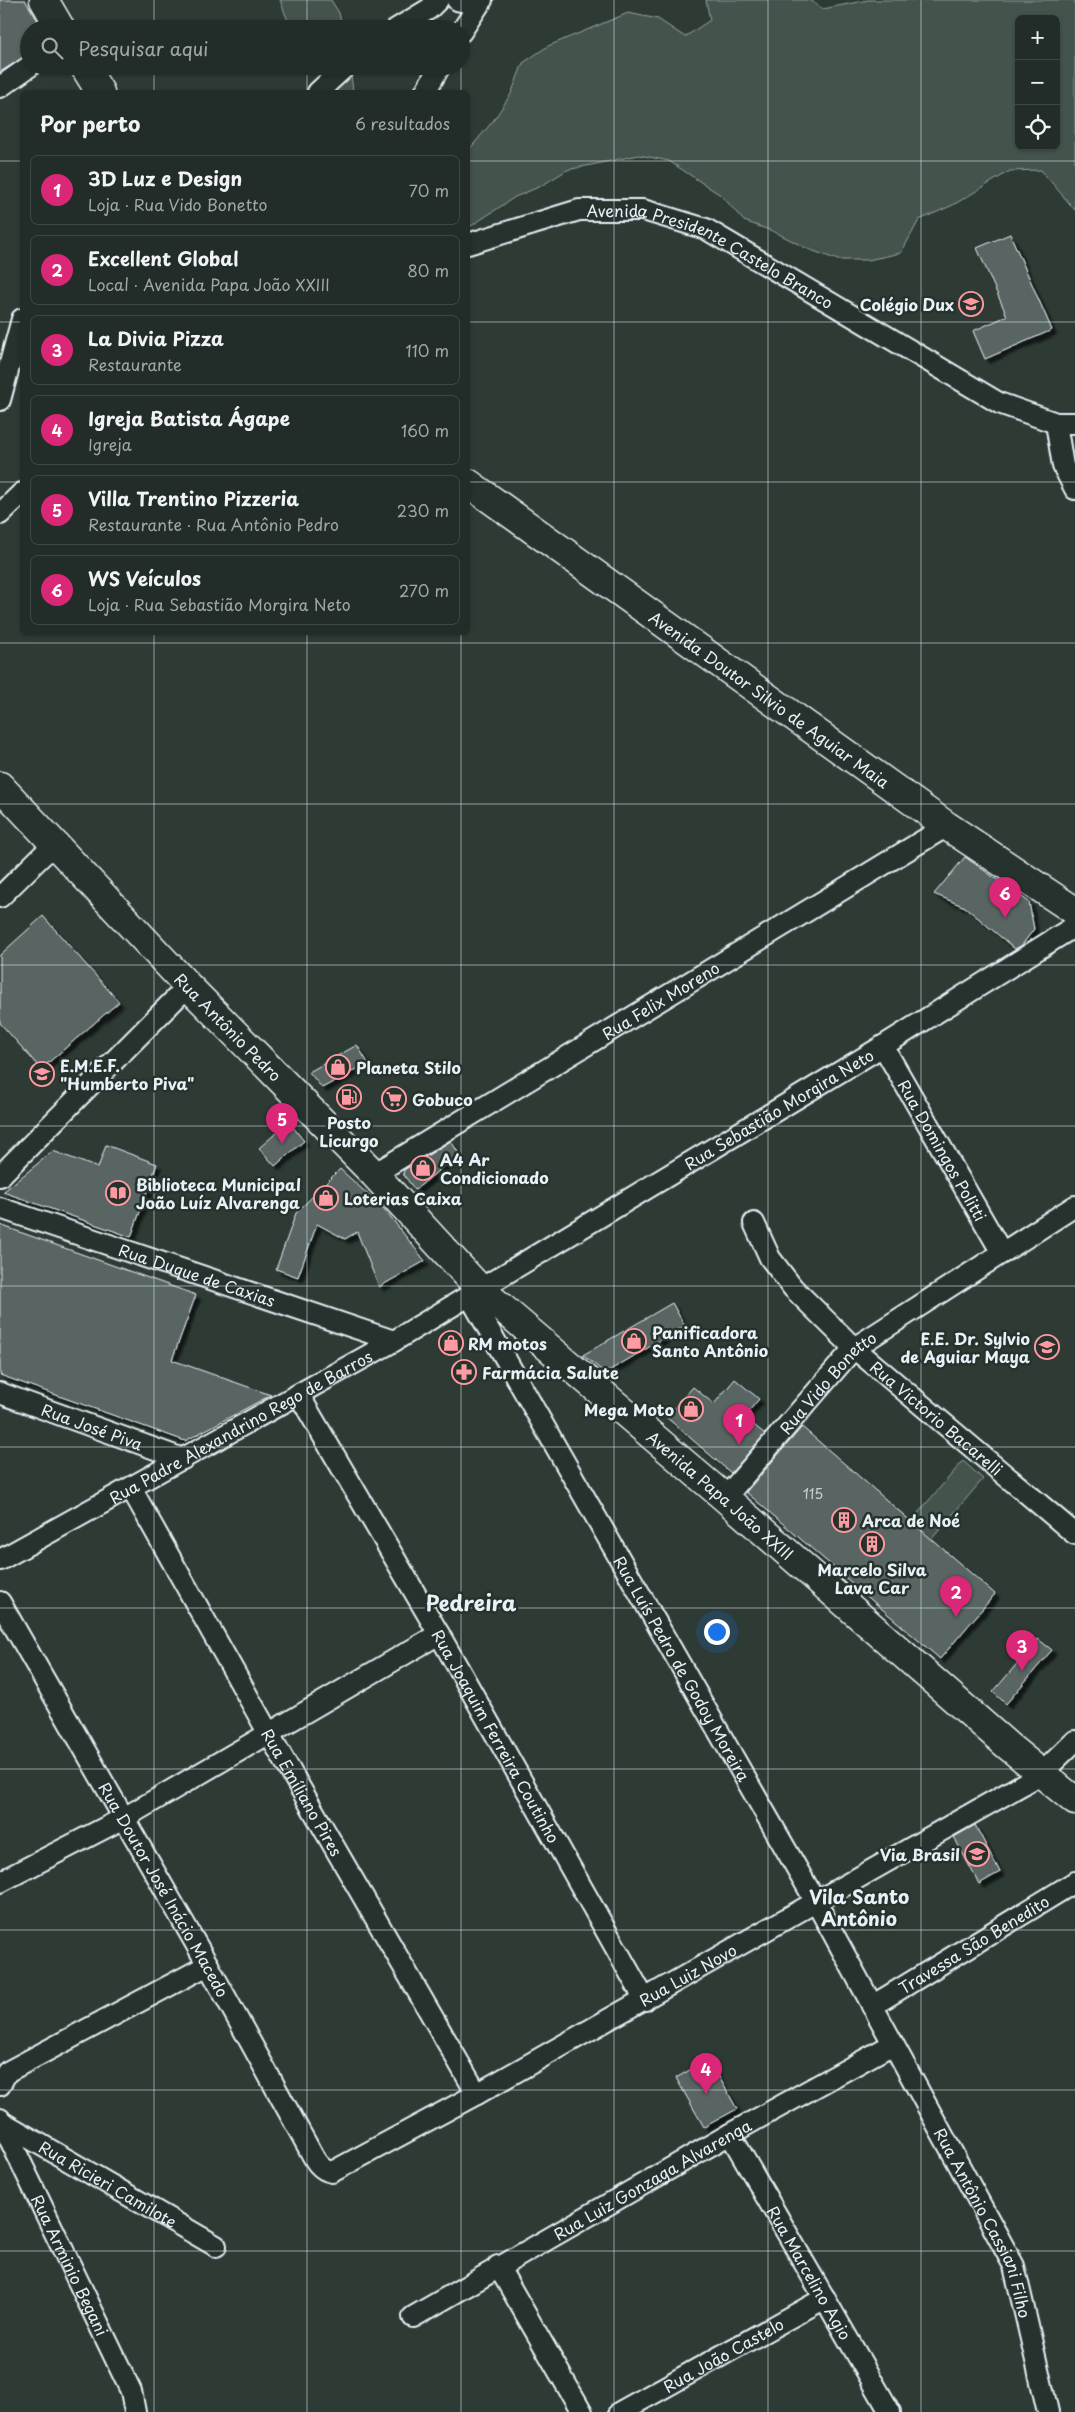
<!DOCTYPE html>
<html lang="pt">
<head>
<meta charset="utf-8">
<style>
	body { margin:0; font-family:"Playpen Sans",sans-serif; background:#2a3430; color:#f1f3f6 }
	.controls { position:absolute; right:15px; top:15px; display:grid; overflow:hidden; border-radius:8px; box-shadow:0 1px 4px #0004 }
	.controls button { width:45px; height:45px; display:grid; place-items:center; padding:0; border:0; border-bottom:1px solid #3f4845; background:#222c28; color:#f1f3f6; font:25px sans-serif }
	.you { position:absolute; left:716px; top:1631px; width:18px; height:18px; margin:-12px; border:4px solid #fff; border-radius:50%; background:#1a73e8; box-shadow:0 0 0 8px #1a73e833 }
	.badge { display:grid; place-items:center; width:32px; height:32px; border-radius:50%; background:#db2777; color:#fff; font-size:16px; font-weight:700 }
	.pin { position:absolute; translate:-50% -41px; filter:drop-shadow(0 1px 2px #0008) }
	.pin::after { content:''; position:absolute; top:26px; width:18px; height:15px; background:inherit; clip-path:polygon(0 0,100% 0,50% 100%) }
	.list { margin:0; padding:0; list-style:none }
	h2 { display:flex; justify-content:space-between; align-items:center; height:65px; margin:0; padding:0 20px; font-size:21px }
	h2 small { font-size:16px; font-weight:400; color:#a2a7a8 }
	.list li { display:grid; grid-template-columns:32px 1fr auto; gap:15px; align-items:center; box-sizing:border-box; height:70px; margin:0 10px 10px; padding:0 10px; border:1px solid #3f4845; border-radius:8px }
	.list b { display:block; font-size:19px; white-space:nowrap }
	.list p { margin:0; font-size:16px; white-space:nowrap; color:#a2a7a8 }
	.list em { font-size:16px; font-style:normal; color:#a2a7a8 }
	.icon { flex:none; width:28px; height:28px; fill:none; stroke:currentColor; stroke-width:2; stroke-linecap:round; stroke-linejoin:round }
	.map { position:relative; flex:none; width:1075px; height:2412px; overflow:hidden }
	.search { position:absolute; background:#222c28; box-shadow:0 1px 4px #0004; left:20px; top:20px; width:450px; height:55px; display:flex; align-items:center; gap:12px; box-sizing:border-box; padding:0 18px; border-radius:28px; color:#a2a7a8; font-size:19px }
	.panel { position:absolute; background:#222c28; box-shadow:0 1px 4px #0004; left:20px; top:90px; width:450px; height:545px; border-radius:8px }
	.map>svg:first-child { display:block }
	.green { fill:#45524e; stroke:#96a2a3; fill-rule:evenodd }
	.building { fill:#596563; stroke:#e8f1f8; filter:url(#shadow) }
	.lines { fill:none; stroke-linecap:round; stroke-linejoin:round }
	.street-casing { stroke:#e8f1f8; stroke-width:24 }
	.secondary-casing { stroke:#e8f1f8; stroke-width:31 }
	.street { stroke:#26332d; stroke-width:20 }
	.secondary { stroke:#26332d; stroke-width:28 }
	.grid { fill:none; stroke:#e8f1f8; stroke-width:1; stroke-opacity:0.55 }
	.labels { text-anchor:middle; dominant-baseline:central; stroke-width:5; stroke-linejoin:round; paint-order:stroke }
	.number-label { font-size:14px; fill:#c4ced3 }
	.street-label { font-size:16px; fill:#e8f1f8; stroke:#26332d }
	.poi-label { font-size:16px; font-weight:bold; fill:#e8f1f8; stroke:#26332d; text-anchor:start }
	.quarter-label { font-size:19px; font-weight:bold; fill:#e8f1f8; stroke:#26332d }
	.district-label { font-size:21px; font-weight:bold; fill:#e8f1f8; stroke:#26332d }
</style>
</head>
<body>
<div class="map">
<svg width="1075" height="2412" viewBox="0 0 1075 2412">
	<defs>
		<filter id="shadow"><feDropShadow dx="4.5" dy="4.5" stdDeviation="1" flood-color="#0009"/></filter>
	</defs>
	<rect width="100%" height="100%" fill="#2e3b35"/>
	<filter id="ink" filterUnits="userSpaceOnUse"><feTurbulence type="fractalNoise" baseFrequency=".02" numOctaves="2"/><feDisplacementMap in="SourceGraphic" scale="10" xChannelSelector="R" yChannelSelector="G"/><feConvolveMatrix kernelMatrix="1 2 1 2 8 2 1 2 1" color-interpolation-filters="sRGB"/></filter>
	<g filter="url(#ink)">
		<path class="green" d="M 280,0 L 331,0 L 339,13 L 343,29 L 291,29 Z
			M 706,0 L 810,0 L 823,9 L 868,0 L 1075,0 L 1075,210 L 1041,170 L 1010,171 L 953,205 L 919,220 L 901,253 L 868,260 L 838,260 L 808,249 L 775,232 L 744,221 L 722,196 L 669,161 L 639,155 L 567,170 L 541,186 L 515,197 L 468,228 L 468,151 L 493,121 L 511,94 L 523,63 L 548,46 L 628,13 L 658,19 L 685,37 L 710,20 ZM 1019,19 L 1056,19 L 1056,146 L 1019,146 Z
			M 318,66 L 350,66 L 353,92 L 332,92 Z
			M 963,1461 L 983,1479 L 876,1604 L 855,1586 Z"/>
		<path class="building" d="M 0,0 L 25,0 L 43,29 L 29,29 L 29,54 L 0,72 Z
			M 1010,234 L 1052,330 L 985,359 L 973,331 L 1007,316 L 977,248 Z
			M 965,857 L 1029,902 L 1034,929 L 1022,945 L 1015,949 L 965,907 L 934,894 Z
			M 43,916 L 119,1002 L 41,1069 L 0,1023 L 0,955 Z
			M 357,1045 L 368,1063 L 322,1088 L 309,1072 Z
			M 289,1122 L 304,1141 L 275,1166 L 259,1148 Z
			M 451,1141 L 459,1154 L 415,1190 L 403,1174 L 404,1170 Z
			M 106,1145 L 157,1164 L 131,1237 L 3,1192 L 53,1151 L 98,1168 Z
			M 340,1169 L 385,1210 L 425,1261 L 379,1287 L 357,1232 L 345,1239 L 317,1224 L 298,1277 L 276,1269 L 296,1213 Z
			M 0,1225 L 196,1295 L 172,1360 L 271,1395 L 185,1441 L 0,1375 Z
			M 672,1303 L 685,1326 L 605,1373 L 583,1355 Z
			M 735,1379 L 759,1399 L 744,1417 L 765,1434 L 731,1473 L 666,1417 L 693,1387 L 714,1404 Z
			M 802,1427 L 995,1594 L 940,1659 L 746,1492 Z
			M 1038,1639 L 1052,1650 L 1006,1704 L 993,1692 Z
			M 975,1825 L 1000,1872 L 979,1884 L 954,1837 Z
			M 709,2059 L 737,2109 L 704,2127 L 676,2078 Z"/>
		<g class="lines">
			<defs>
				<g id="street">
					<path d="M 457,0 L 478,5"/>
					<path d="M 396,29 L 429,9 L 438,0"/>
					<path d="M 461,32 L 482,0"/>
					<path d="M 0,87 L 30,66"/>
					<path d="M 318,92 L 346,66"/>
					<path d="M 425,92 L 440,66"/>
					<path id="s1" d="M 468,244 L 579,210 L 643,210 L 706,229 L 999,403 L 1056,423 L 1075,423"/>
					<path d="M 0,400 L 22,319"/>
					<path d="M 1056,423 L 1063,466 L 1075,489"/>
					<path d="M 0,514 L 22,493"/>
					<path d="M 0,897 L 54,844"/>
					<path id="s2" d="M 883,1046 L 1002,1253"/>
					<path id="s3" d="M 374,1174 L 947,826"/>
					<path d="M 0,1176 L 188,986"/>
					<path id="s4" d="M 0,1208 L 394,1341"/>
					<path id="s5" d="M 754,1223 L 770,1258 L 793,1288 L 854,1348 L 1075,1534"/>
					<path id="s6" d="M 469,1295 L 816,1902 L 1014,2266 L 1048,2412"/>
					<path id="s7" d="M 0,1393 L 183,1459"/>
					<path id="s8" d="M 299,1395 L 439,1634 L 645,2000"/>
					<path id="s9" d="M 131,1488 L 269,1734 L 477,2094"/>
					<path id="s10" d="M 725,1498 L 854,1348 L 1075,1206"/>
					<path id="s11" d="M 0,1560 L 394,1341 L 883,1046 L 1075,926"/>
					<path id="s12" d="M 0,1602 L 208,1965 L 307,2145 C 313,2156 318,2170 332,2172 L 477,2094 L 1041,1774 L 1075,1741"/>
					<path d="M 0,1882 L 124,1818 L 439,1634"/>
					<path id="s13" d="M 872,2006 L 1075,1882"/>
					<path d="M 0,2085 L 7,2072 L 208,1965"/>
					<path id="s14" d="M 0,2119 L 131,2391 L 135,2412"/>
					<path id="s15" d="M 0,2121 L 216,2246"/>
					<path id="s16" d="M 730,2134 L 890,2412"/>
					<path d="M 498,2266 L 582,2412"/>
					<path id="s17" d="M 413,2317 L 730,2134 L 893,2044"/>
					<path id="s18" d="M 620,2412 L 825,2298"/>
				</g>
				<g id="secondary">
					<path d="M 44,0 L 61,29"/>
					<path d="M 84,66 L 100,92"/>
					<path id="s19" d="M 468,483 L 947,826 L 1075,911"/>
					<path id="s20" d="M 0,786 L 188,986 L 374,1174 L 480,1289 L 725,1498 L 1008,1746 L 1075,1801"/>
				</g>
			</defs>
			<use href="#street" class="street-casing"/>
			<use href="#secondary" class="secondary-casing"/>
			<use href="#street" class="street"/>
			<use href="#secondary" class="secondary"/>
		</g>
	</g>
	<path class="grid" d="M 154,0 L 154,29M 307,0 L 307,29M 461,0 L 461,29M 614,0 L 614,2412M 768,0 L 768,2412M 921,0 L 921,2412M 154,66 L 154,92M 307,66 L 307,92M 461,66 L 461,92M 0,161 L 22,161M 468,161 L 1075,161M 0,322 L 22,322M 468,322 L 1075,322M 0,482 L 22,482M 468,482 L 1075,482M 154,632 L 154,2412M 307,632 L 307,2412M 461,632 L 461,2412M 0,643 L 1075,643M 0,804 L 1075,804M 0,965 L 1075,965M 0,1126 L 1075,1126M 0,1286 L 1075,1286M 0,1447 L 1075,1447M 0,1608 L 1075,1608M 0,1769 L 1075,1769M 0,1930 L 1075,1930M 0,2090 L 1075,2090M 0,2251 L 1075,2251"/>
	<defs>
		<symbol id="school-ring" viewBox="-11 -11 22 22"><circle r="9.5" fill="#26332d" stroke="#ff9aa2" stroke-width="1.5"/><path d="M0-5L7-2L0 1L-7-2ZM-4 1L0 2.5L4 1V4Q0 6-4 4Z" fill="#ff9aa2"/></symbol>
		<symbol id="shop-ring" viewBox="-11 -11 22 22"><circle r="9.5" fill="#26332d" stroke="#ff9aa2" stroke-width="1.5"/><path d="M-5-2.5h2.3a2.7 3.5 0 0 1 5.4 0H5L5.5 6h-11ZM-1.5-2.5h3a1.5 2.3 0 0 0-3 0Z" fill="#ff9aa2"/></symbol>
		<symbol id="fuel-ring" viewBox="-11 -11 22 22"><circle r="9.5" fill="#26332d" stroke="#ff9aa2" stroke-width="1.5"/><path d="M-5.5-6h7V0h2V4h1.3V-2.5L3-4.5l.8-.8L6-3V5H2.5V1h-1V6h-7ZM-4.2-4.7v3.2H.2V-4.7Z" fill="#ff9aa2"/></symbol>
		<symbol id="supermarket-ring" viewBox="-11 -11 22 22"><circle r="9.5" fill="#26332d" stroke="#ff9aa2" stroke-width="1.5"/><path d="M-6-5.5h2.5l.6 2H6L4.5 2H-2.5L-4.4-4H-6ZM-1.5 3.2a1.3 1.3 0 1 0 .1 0ZM3 3.2a1.3 1.3 0 1 0 .1 0Z" fill="#ff9aa2"/></symbol>
		<symbol id="library-ring" viewBox="-11 -11 22 22"><circle r="9.5" fill="#26332d" stroke="#ff9aa2" stroke-width="1.5"/><path d="M-6-4Q-3-5.5-.7-3.5V5Q-3 3-6 4ZM6-4Q3-5.5 .7-3.5V5Q3 3 6 4Z" fill="#ff9aa2"/></symbol>
		<symbol id="pharmacy-ring" viewBox="-11 -11 22 22"><circle r="9.5" fill="#26332d" stroke="#ff9aa2" stroke-width="1.5"/><path d="M-2-6h4v4h4v4h-4v4h-4v-4h-4v-4h4Z" fill="#ff9aa2"/></symbol>
		<symbol id="building-ring" viewBox="-11 -11 22 22"><circle r="9.5" fill="#26332d" stroke="#ff9aa2" stroke-width="1.5"/><path d="M-4-6H4V6H1V3H-1V6H-4ZM-2.5-4.3h1.7v1.8h-1.7ZM.8-4.3h1.7v1.8H.8ZM-2.5-1h1.7V.8h-1.7ZM.8-1h1.7V.8H.8Z" fill="#ff9aa2"/></symbol>
	</defs>
	<g fill-rule="evenodd">
		<use href="#school-ring" x="957" y="290" width="28" height="28"/>
		<use href="#shop-ring" x="324" y="1053" width="28" height="28"/>
		<use href="#school-ring" x="28" y="1060" width="28" height="28"/>
		<use href="#fuel-ring" x="335" y="1083" width="28" height="28"/>
		<use href="#supermarket-ring" x="380" y="1085" width="28" height="28"/>
		<use href="#shop-ring" x="409" y="1154" width="28" height="28"/>
		<use href="#library-ring" x="104" y="1179" width="28" height="28"/>
		<use href="#shop-ring" x="312" y="1184" width="28" height="28"/>
		<use href="#shop-ring" x="620" y="1327" width="28" height="28"/>
		<use href="#shop-ring" x="437" y="1329" width="28" height="28"/>
		<use href="#school-ring" x="1033" y="1333" width="28" height="28"/>
		<use href="#pharmacy-ring" x="450" y="1358" width="28" height="28"/>
		<use href="#shop-ring" x="677" y="1395" width="28" height="28"/>
		<use href="#building-ring" x="830" y="1506" width="28" height="28"/>
		<use href="#building-ring" x="858" y="1530" width="28" height="28"/>
		<use href="#school-ring" x="963" y="1840" width="28" height="28"/>
	</g>
	<g class="labels">
		<g class="number-label">
			<text x="813" y="1493">115</text>
		</g>
		<g class="street-label">
			<text stroke="none"><textPath href="#s1" startOffset="258">Avenida Presidente Castelo Branco</textPath></text>
			<text stroke="none"><textPath href="#s19" startOffset="371">Avenida Doutor Silvio de Aguiar Maia</textPath></text>
			<text stroke="none"><textPath href="#s3" startOffset="335">Rua Felix Moreno</textPath></text>
			<text stroke="none"><textPath href="#s20" startOffset="332">Rua Antônio Pedro</textPath></text>
			<text stroke="none"><textPath href="#s11" startOffset="900">Rua Sebastião Morgira Neto</textPath></text>
			<text stroke="none"><textPath href="#s2" startOffset="120">Rua Domingos Politti</textPath></text>
			<text stroke="none"><textPath href="#s4" startOffset="208">Rua Duque de Caxias</textPath></text>
			<text stroke="none"><textPath href="#s10" startOffset="155">Rua Vido Bonetto</textPath></text>
			<text stroke="none"><textPath href="#s5" startOffset="270">Rua Victorio Bacarelli</textPath></text>
			<text stroke="none"><textPath href="#s7" startOffset="98">Rua José Piva</textPath></text>
			<text stroke="none"><textPath href="#s11" startOffset="275">Rua Padre Alexandrino Rego de Barros</textPath></text>
			<text stroke="none"><textPath href="#s20" startOffset="1012">Avenida Papa João XXIII</textPath></text>
			<text stroke="none"><textPath href="#s6" startOffset="430">Rua Luís Pedro de Godoy Moreira</textPath></text>
			<text stroke="none"><textPath href="#s8" startOffset="394">Rua Joaquim Ferreira Coutinho</textPath></text>
			<text stroke="none"><textPath href="#s9" startOffset="349">Rua Emíliano Pires</textPath></text>
			<text stroke="none"><textPath href="#s12" startOffset="331">Rua Doutor José Inácio Macedo</textPath></text>
			<text stroke="none"><textPath href="#s13" startOffset="119">Travessa São Benedito</textPath></text>
			<text stroke="none"><textPath href="#s12" startOffset="1069">Rua Luiz Novo</textPath></text>
			<text stroke="none"><textPath href="#s17" startOffset="276">Rua Luiz Gonzaga Alvarenga</textPath></text>
			<text stroke="none"><textPath href="#s15" startOffset="125">Rua Ricieri Camilote</textPath></text>
			<text stroke="none"><textPath href="#s6" startOffset="1062">Rua Antônio Cassiani Filho</textPath></text>
			<text stroke="none"><textPath href="#s14" startOffset="162">Rua Arminio Begani</textPath></text>
			<text stroke="none"><textPath href="#s16" startOffset="160">Rua Marcelino Agio</textPath></text>
			<text stroke="none"><textPath href="#s18" startOffset="118">Rua João Castelo</textPath></text>
		</g>
		<g class="poi-label">
			<text x="954" y="304" text-anchor="end">Colégio Dux</text>
			<text x="60" y="1065">E.M.E.F.<tspan x="60" dy="18">"Humberto Piva"</tspan></text>
			<text x="356" y="1067">Planeta Stilo</text>
			<text x="412" y="1099">Gobuco</text>
			<text x="349" y="1122" text-anchor="middle">Posto<tspan x="349" dy="18">Licurgo</tspan></text>
			<text x="440" y="1159">A4 Ar<tspan x="440" dy="18">Condicionado</tspan></text>
			<text x="136" y="1184">Biblioteca Municipal<tspan x="136" dy="18">João Luíz Alvarenga</tspan></text>
			<text x="344" y="1198">Loterias Caixa</text>
			<text x="652" y="1332">Panificadora<tspan x="652" dy="18">Santo Antônio</tspan></text>
			<text x="1030" y="1338" text-anchor="end">E.E. Dr. Sylvio<tspan x="1030" dy="18">de Aguiar Maya</tspan></text>
			<text x="468" y="1343">RM motos</text>
			<text x="482" y="1372">Farmácia Salute</text>
			<text x="674" y="1409" text-anchor="end">Mega Moto</text>
			<text x="862" y="1520">Arca de Noé</text>
			<text x="872" y="1569" text-anchor="middle">Marcelo Silva<tspan x="872" dy="18">Lava Car</tspan></text>
			<text x="960" y="1854" text-anchor="end">Via Brasil</text>
		</g>
		<g class="quarter-label">
			<text x="859" y="1896">Vila Santo<tspan x="859" dy="22">Antônio</tspan></text>
		</g>
		<g class="district-label">
			<text x="471" y="1602">Pedreira</text>
		</g>
	</g>
</svg>
<div class="controls">
<button>+</button>
<button>−</button>
<button><svg class="icon" aria-label="locate" viewBox="0 0 24 24"><circle cx="12" cy="12" r="6"/><path d="M12 2v4M12 18v4M2 12h4M18 12h4"/></svg></button>
</div>
<div class="you"></div>
<div class="pin badge" style="left:739px;top:1445px">1</div>
<div class="pin badge" style="left:956px;top:1617px">2</div>
<div class="pin badge" style="left:1022px;top:1671px">3</div>
<div class="pin badge" style="left:706px;top:2094px">4</div>
<div class="pin badge" style="left:282px;top:1144px">5</div>
<div class="pin badge" style="left:1005px;top:918px">6</div>
<div class="search"><svg class="icon" aria-label="search" viewBox="0 0 24 24"><circle cx="10" cy="10" r="6"/><path d="M15 15l6 6"/></svg>Pesquisar aqui</div>
<section class="panel">
<h2>Por perto<small>6 resultados</small></h2>
<ul class="list">
<li><span class="badge">1</span><div><b>3D Luz e Design</b><p>Loja · Rua Vido Bonetto</p></div><em>70 m</em></li>
<li><span class="badge">2</span><div><b>Excellent Global</b><p>Local · Avenida Papa João XXIII</p></div><em>80 m</em></li>
<li><span class="badge">3</span><div><b>La Divia Pizza</b><p>Restaurante</p></div><em>110 m</em></li>
<li><span class="badge">4</span><div><b>Igreja Batista Ágape</b><p>Igreja</p></div><em>160 m</em></li>
<li><span class="badge">5</span><div><b>Villa Trentino Pizzeria</b><p>Restaurante · Rua Antônio Pedro</p></div><em>230 m</em></li>
<li><span class="badge">6</span><div><b>WS Veículos</b><p>Loja · Rua Sebastião Morgira Neto</p></div><em>270 m</em></li>
</ul>
</section>
</div>
</body>
</html>
